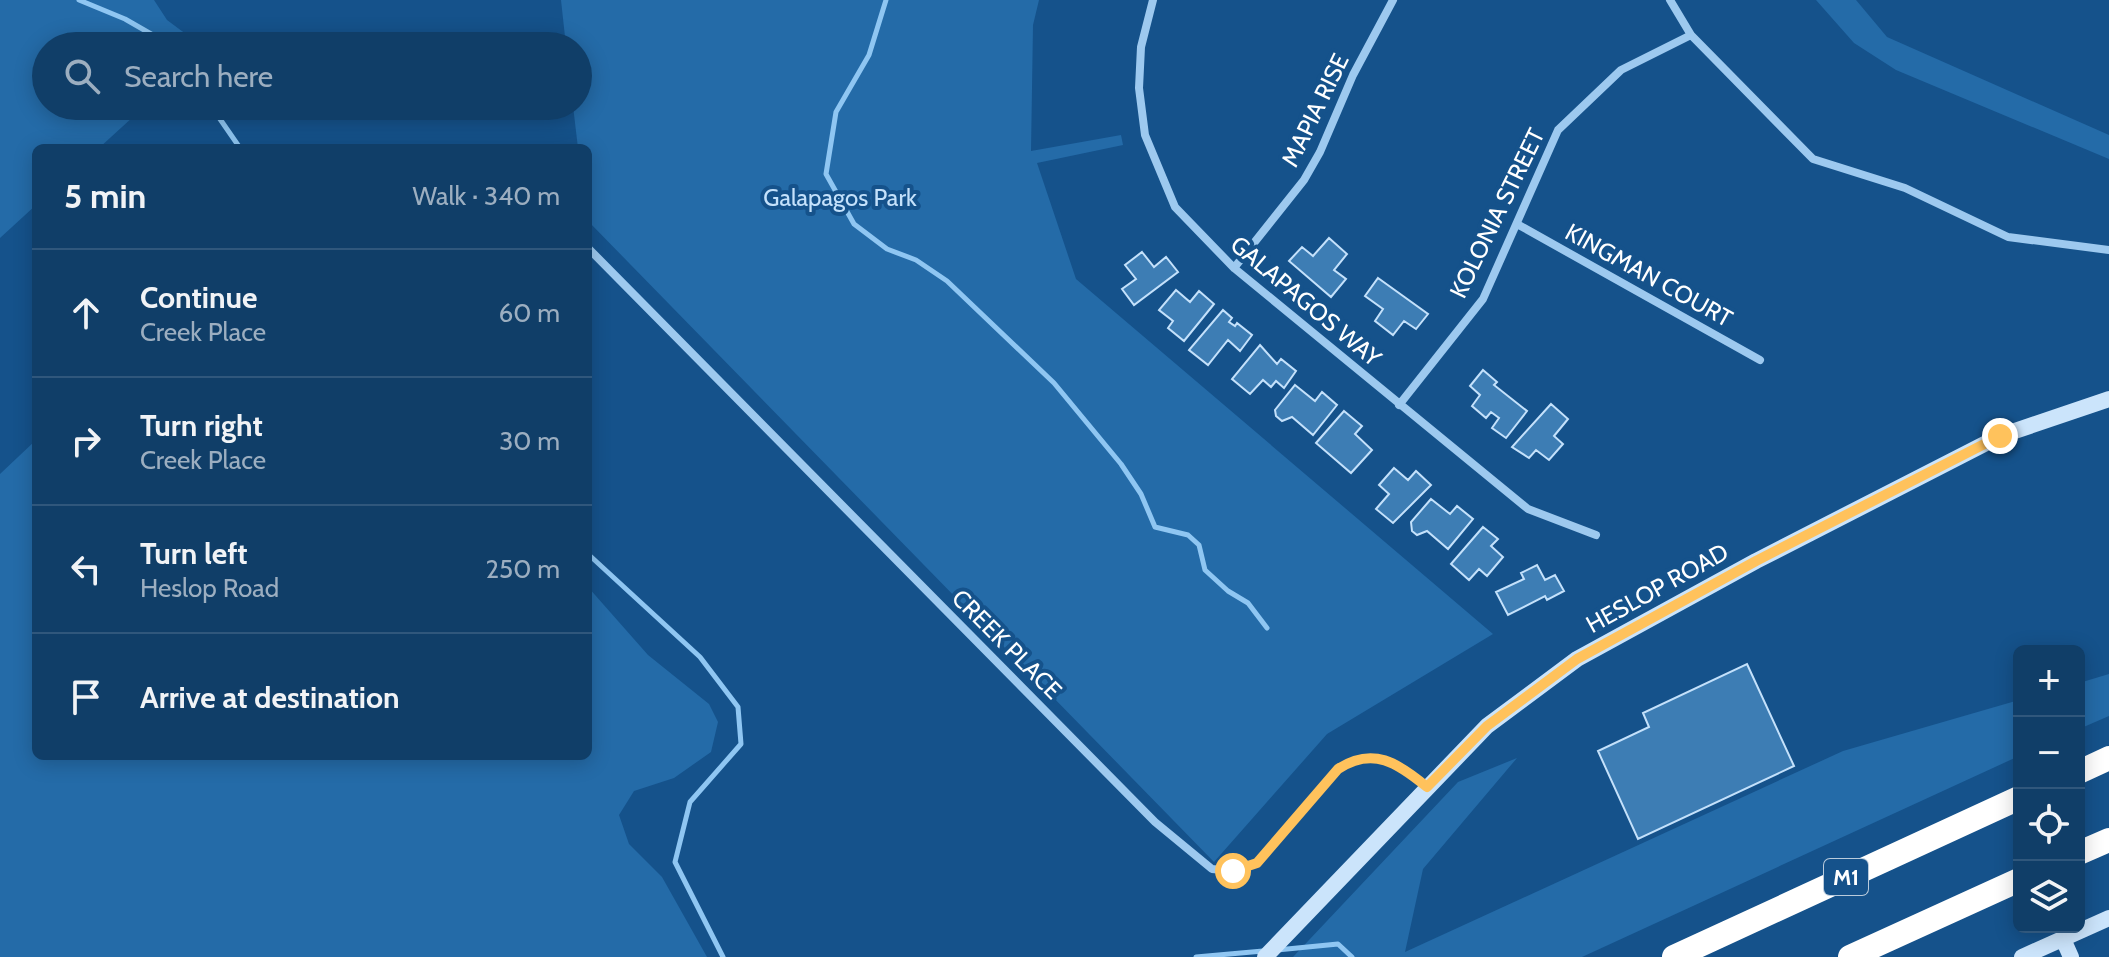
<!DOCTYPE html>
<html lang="en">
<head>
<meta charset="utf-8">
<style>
	body { margin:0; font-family:Cabin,sans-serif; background:#1e4971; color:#f1f3f6 }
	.controls { position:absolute; right:24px; bottom:24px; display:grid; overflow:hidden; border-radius:12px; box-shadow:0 4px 20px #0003 }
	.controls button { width:72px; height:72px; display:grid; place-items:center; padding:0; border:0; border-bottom:2px solid #30577c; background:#103e68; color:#f1f3f6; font:40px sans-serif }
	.stop { position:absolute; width:24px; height:24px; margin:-18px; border:6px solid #ffc25c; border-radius:50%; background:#fff }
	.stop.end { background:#ffc25c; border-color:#fff; box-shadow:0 2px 8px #0008 }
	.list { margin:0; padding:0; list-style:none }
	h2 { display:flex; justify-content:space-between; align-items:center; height:104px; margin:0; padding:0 32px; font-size:34px }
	h2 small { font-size:26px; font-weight:400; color:#9caec0 }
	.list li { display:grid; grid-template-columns:52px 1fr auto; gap:24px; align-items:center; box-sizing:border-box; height:128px; padding:0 32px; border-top:2px solid #30577c }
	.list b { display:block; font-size:30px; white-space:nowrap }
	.list p { margin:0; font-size:26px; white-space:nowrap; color:#9caec0 }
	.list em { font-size:26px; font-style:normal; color:#9caec0 }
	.icon { flex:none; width:44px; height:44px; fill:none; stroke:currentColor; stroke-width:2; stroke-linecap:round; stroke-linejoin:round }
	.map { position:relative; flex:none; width:2109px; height:957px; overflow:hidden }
	.search { position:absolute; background:#103e68; box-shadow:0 4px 20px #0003; left:32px; top:32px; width:560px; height:88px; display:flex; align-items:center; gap:20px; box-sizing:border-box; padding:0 28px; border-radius:44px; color:#9caec0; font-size:30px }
	.panel { position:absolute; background:#103e68; box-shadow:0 4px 20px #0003; left:32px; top:144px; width:560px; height:616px; border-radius:12px }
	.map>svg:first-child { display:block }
	.green { fill:#246ba8 }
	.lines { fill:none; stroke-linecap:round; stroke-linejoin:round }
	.stream { stroke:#8fc6f2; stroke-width:5 }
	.building { fill:#3d7db4; stroke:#c4e1fb; stroke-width:2 }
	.street { stroke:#9dc9ef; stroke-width:8 }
	.secondary { stroke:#cbe4fb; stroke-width:16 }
	.highway { stroke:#fff; stroke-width:24 }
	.route { stroke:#ffc25c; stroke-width:10 }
	.labels { text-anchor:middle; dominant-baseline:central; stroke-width:8; stroke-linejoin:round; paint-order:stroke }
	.shield { fill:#15528b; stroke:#b9cbdc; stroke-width:2 }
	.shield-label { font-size:22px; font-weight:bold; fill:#fff }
	.street-label { font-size:24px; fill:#fff; stroke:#15528b }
	.park-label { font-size:24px; fill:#c4e1fb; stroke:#15528b }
</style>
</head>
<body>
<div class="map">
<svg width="2109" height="957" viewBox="0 0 2109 957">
	<rect width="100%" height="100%" fill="#15528b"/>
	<path class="green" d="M 0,0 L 154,0 L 167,20 L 202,46 L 46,46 L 46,106 L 145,106 L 99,148 L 36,148 L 36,205 L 0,238 Z
		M 561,0 L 1039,0 L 1033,25 L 1031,151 L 1121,135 L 1123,145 L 1037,163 L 1076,279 L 1493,634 L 1327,734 L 1214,862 L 588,221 L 588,148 L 578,148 L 573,106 L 578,106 L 578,46 L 566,46 Z
		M 1816,0 L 1856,0 L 1887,37 L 2109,135 L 2109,159 L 1896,70 L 1854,43 Z
		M 36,440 L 36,756 L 588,756 L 588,587 L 648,655 L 709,704 L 718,722 L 711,752 L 674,778 L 634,791 L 619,815 L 629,844 L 662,877 L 707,957 L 0,957 L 0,474 Z
		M 2109,674 L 2109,716 L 2079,729 L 2079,683 Z
		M 2019,700 L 2019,756 L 1582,957 L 1293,957 L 1458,782 L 1517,758 L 1423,869 L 1405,952 L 1843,751 Z"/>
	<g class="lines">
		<path class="stream" d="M 79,0 L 125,19 L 172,46
			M 886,0 L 869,55 L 836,112 L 826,174 L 854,224 L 887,249 L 916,260 L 947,281 L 1054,383 L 1121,464 L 1141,494 L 1155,527 L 1188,535 L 1199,545 L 1205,570 L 1228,591 L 1248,603 L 1267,628
			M 211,106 L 240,148
			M 588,554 L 700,657 L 738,707 L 741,744 L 690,802 L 675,862 L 723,957
			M 1277,950 L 1338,944 L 1352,957
			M 1196,957 L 1263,951"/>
	</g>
	<path class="building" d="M 1329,238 L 1347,254 L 1334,270 L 1346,279 L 1331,297 L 1289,261 L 1302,247 L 1313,256 Z
		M 1142,252 L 1154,267 L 1166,257 L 1178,272 L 1134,305 L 1122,289 L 1136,279 L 1125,265 Z
		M 1378,278 L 1428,314 L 1416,329 L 1404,321 L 1393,335 L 1375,321 L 1383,309 L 1365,296 Z
		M 1176,290 L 1190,302 L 1199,291 L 1214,304 L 1184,341 L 1168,328 L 1173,321 L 1159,310 Z
		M 1223,310 L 1232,318 L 1229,322 L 1235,326 L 1237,323 L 1252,335 L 1240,351 L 1228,340 L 1208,365 L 1189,350 Z
		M 1260,345 L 1277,364 L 1281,359 L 1296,371 L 1284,388 L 1276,381 L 1271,387 L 1263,380 L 1250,394 L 1232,379 Z
		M 1483,370 L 1497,382 L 1494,385 L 1527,411 L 1506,438 L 1492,428 L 1499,418 L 1491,412 L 1486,418 L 1472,406 L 1480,395 L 1470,386 Z
		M 1295,385 L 1315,401 L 1322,392 L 1337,405 L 1313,435 L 1292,417 L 1282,421 L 1276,416 L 1275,410 Z
		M 1551,404 L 1568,419 L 1554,436 L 1563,444 L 1549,460 L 1536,450 L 1529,458 L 1512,447 Z
		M 1344,411 L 1362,426 L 1355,434 L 1372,450 L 1351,473 L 1316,443 Z
		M 1394,468 L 1408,480 L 1416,471 L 1431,485 L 1393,523 L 1376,509 L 1389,494 L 1379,485 Z
		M 1431,499 L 1450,514 L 1457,506 L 1473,519 L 1448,549 L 1427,531 L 1417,535 L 1412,531 L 1411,522 Z
		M 1483,527 L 1498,539 L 1491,546 L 1503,557 L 1487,576 L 1479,569 L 1469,580 L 1451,564 Z
		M 1537,565 L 1545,580 L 1555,575 L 1564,591 L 1547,600 L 1545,596 L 1508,615 L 1496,592 L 1524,579 L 1521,573 Z
		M 1747,664 L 1794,766 L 1638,839 L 1598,751 L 1649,727 L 1643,713 Z"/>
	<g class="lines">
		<path class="street" d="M 1153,0 L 1141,47 L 1139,88 L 1145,135 L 1175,207 L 1234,268 L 1528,509 L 1596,535
			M 1670,0 L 1691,35 L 1813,159 L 1905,188 L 2008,237 L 2109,250
			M 1517,224 L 1760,360
			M 588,248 L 1155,822 L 1212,869 L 1233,871 L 1257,863 L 1338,769 C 1373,746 1398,762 1427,787
			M 1234,268 L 1304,180 L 1320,152 L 1353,75 L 1393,0
			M 1399,405 L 1483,299 L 1558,130 L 1621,70 L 1691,35"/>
		<path class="secondary" d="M 2063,939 L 2071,957
			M 1265,957 L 1487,726 L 1577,659 L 1756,561 L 2000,436 L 2109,399
			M 2022,957 L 2109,918"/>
		<path class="highway" d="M 2079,772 L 2109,758
			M 2079,853 L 2109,840
			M 1674,957 L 2019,798
			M 1850,957 L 2019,880"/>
	</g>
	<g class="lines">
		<path class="route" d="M 1233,871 L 1257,863 L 1338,769 C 1373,746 1398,763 1427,787 L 1487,726 L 1577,659 L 1756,561 L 2000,436"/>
	</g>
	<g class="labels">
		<rect class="shield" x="1824" y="859" width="44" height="36" rx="6"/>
		<g class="shield-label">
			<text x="1846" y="877">M1</text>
		</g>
		<g class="street-label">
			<text transform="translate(1315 110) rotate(-64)">MAPIA RISE</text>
			<text transform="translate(1497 213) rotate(-64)">KOLONIA STREET</text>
			<text transform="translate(1649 275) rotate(29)">KINGMAN COURT</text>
			<text transform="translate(1306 301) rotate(40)">GALAPAGOS WAY</text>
			<text transform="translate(1657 588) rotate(-29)">HESLOP ROAD</text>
			<text transform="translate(1007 644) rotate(45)">CREEK PLACE</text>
		</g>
		<g class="park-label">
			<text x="840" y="197">Galapagos Park</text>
		</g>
	</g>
</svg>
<div class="controls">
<button>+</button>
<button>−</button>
<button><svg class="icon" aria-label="locate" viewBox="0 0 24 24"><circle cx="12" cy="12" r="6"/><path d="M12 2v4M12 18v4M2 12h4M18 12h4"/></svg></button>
<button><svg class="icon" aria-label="layers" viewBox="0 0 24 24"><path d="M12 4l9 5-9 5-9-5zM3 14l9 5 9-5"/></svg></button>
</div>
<div class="stop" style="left:1233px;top:871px"></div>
<div class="stop end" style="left:2000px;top:436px"></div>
<div class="search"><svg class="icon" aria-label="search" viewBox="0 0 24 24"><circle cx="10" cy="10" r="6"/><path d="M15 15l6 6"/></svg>Search here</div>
<section class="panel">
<h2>5 min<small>Walk · 340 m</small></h2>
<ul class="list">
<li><svg class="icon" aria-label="ahead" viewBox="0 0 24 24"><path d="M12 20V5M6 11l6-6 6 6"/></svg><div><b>Continue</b><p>Creek Place</p></div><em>60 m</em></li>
<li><svg class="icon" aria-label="right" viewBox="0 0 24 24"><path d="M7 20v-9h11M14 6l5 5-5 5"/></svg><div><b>Turn right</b><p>Creek Place</p></div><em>30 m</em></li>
<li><svg class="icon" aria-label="left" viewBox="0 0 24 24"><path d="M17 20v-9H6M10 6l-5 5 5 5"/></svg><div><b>Turn left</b><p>Heslop Road</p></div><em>250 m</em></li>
<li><svg class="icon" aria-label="arrive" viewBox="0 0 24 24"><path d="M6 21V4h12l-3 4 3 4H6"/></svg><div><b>Arrive at destination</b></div></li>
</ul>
</section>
</div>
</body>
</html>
